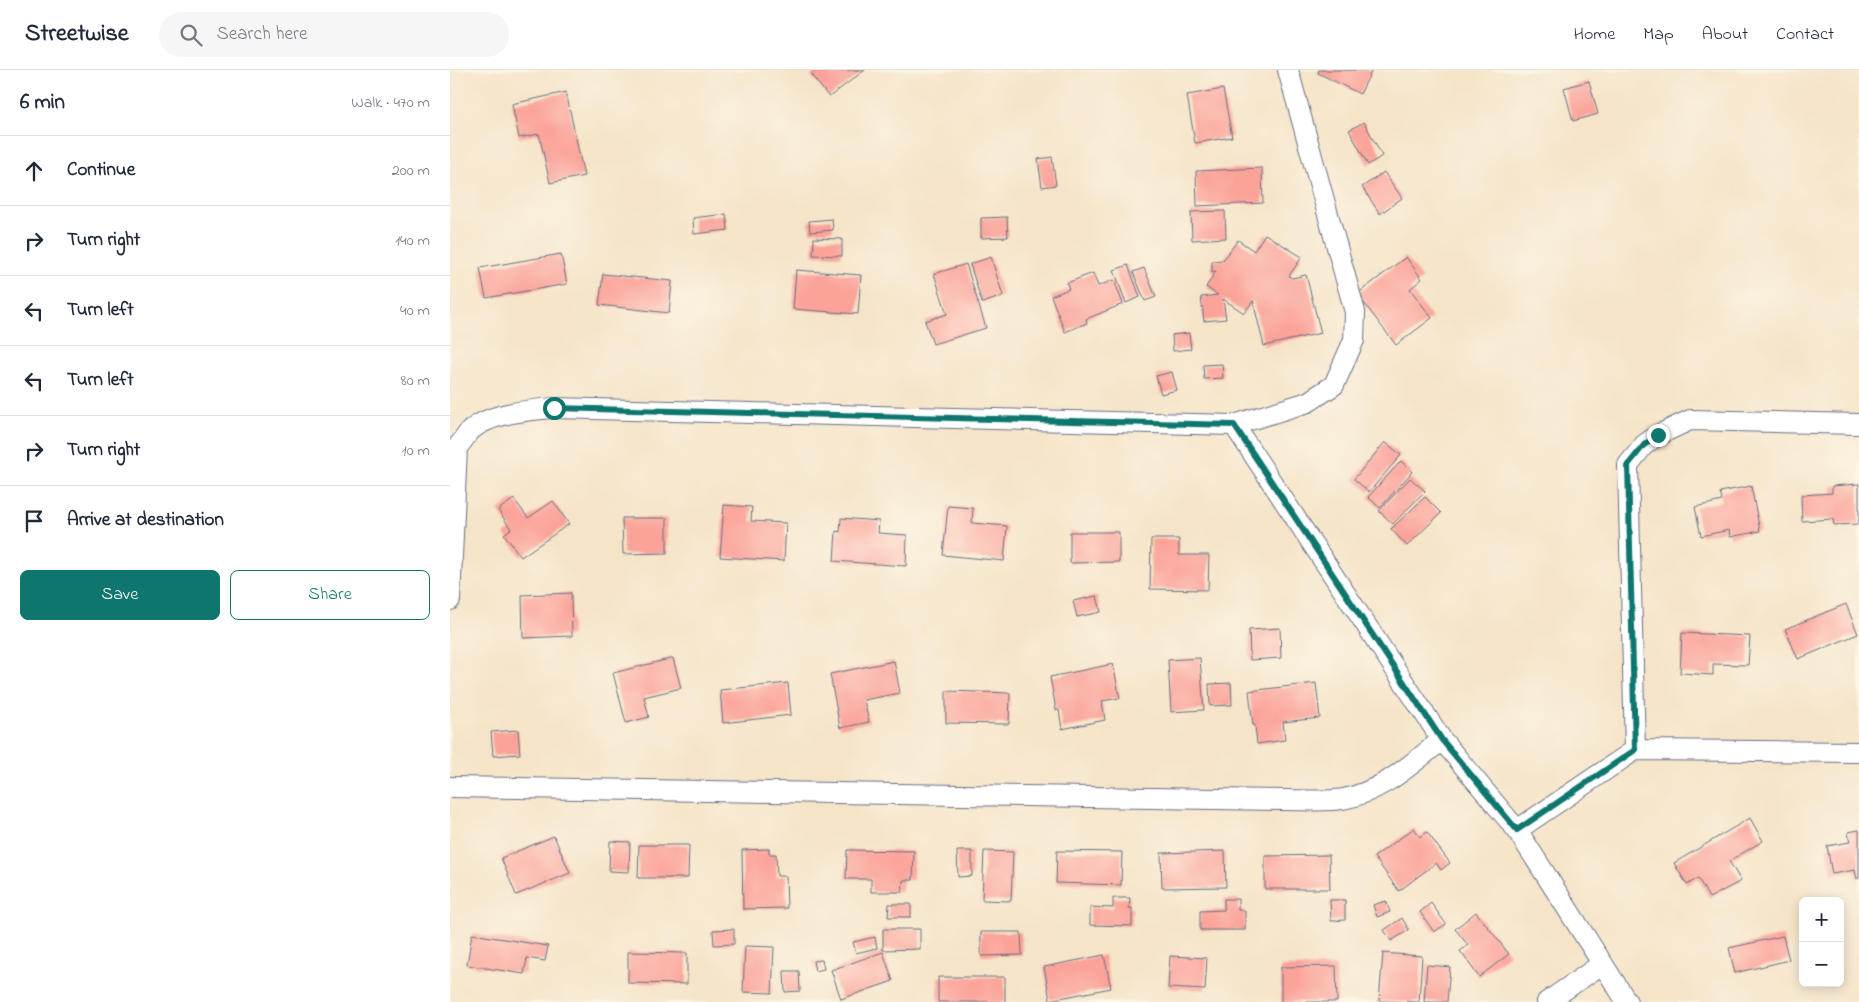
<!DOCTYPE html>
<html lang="en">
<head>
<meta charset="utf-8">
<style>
	body { margin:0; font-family:"Indie Flower",sans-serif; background:#f6f6f7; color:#1f2937 }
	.controls { position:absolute; right:15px; bottom:15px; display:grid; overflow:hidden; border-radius:8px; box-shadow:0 2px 12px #0003 }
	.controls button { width:45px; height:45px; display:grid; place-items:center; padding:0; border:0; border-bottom:1px solid #e0e1e3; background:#fff; color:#1f2937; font:25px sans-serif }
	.stop { position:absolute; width:15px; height:15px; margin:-11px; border:4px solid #0f766e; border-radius:50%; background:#fff }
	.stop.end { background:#0f766e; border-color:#fff; box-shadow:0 1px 5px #0008 }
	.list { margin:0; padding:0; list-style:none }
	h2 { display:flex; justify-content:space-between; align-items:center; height:65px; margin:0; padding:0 20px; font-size:21px }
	h2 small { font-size:16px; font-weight:400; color:#747a83 }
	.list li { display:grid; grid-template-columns:32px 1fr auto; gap:15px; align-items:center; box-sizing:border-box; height:70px; padding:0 20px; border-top:1px solid #e0e1e3 }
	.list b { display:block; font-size:19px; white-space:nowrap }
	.list em { font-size:16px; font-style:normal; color:#747a83 }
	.actions { display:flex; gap:10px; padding:15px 20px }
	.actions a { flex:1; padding:11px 0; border:1px solid #0f766e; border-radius:8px; text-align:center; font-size:18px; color:#0f766e }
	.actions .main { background:#0f766e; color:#fff }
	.icon { flex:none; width:28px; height:28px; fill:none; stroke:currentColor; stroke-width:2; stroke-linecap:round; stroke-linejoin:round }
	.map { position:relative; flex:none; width:1409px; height:932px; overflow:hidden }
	header { display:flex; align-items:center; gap:30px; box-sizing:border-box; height:70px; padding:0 25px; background:#fff; border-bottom:1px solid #e0e1e3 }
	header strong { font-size:24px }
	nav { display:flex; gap:28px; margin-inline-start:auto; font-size:18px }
	.search { width:350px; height:45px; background:#f6f6f7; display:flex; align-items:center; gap:12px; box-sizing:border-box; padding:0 18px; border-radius:28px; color:#747a83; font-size:19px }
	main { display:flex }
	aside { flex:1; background:#fff }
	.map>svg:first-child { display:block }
	.building { fill:#fba399 }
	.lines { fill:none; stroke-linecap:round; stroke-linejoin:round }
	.minor-casing { stroke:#676e83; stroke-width:22 }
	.minor { stroke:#fff; stroke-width:20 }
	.route { stroke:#0f766e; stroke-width:6 }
</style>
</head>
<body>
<header>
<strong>Streetwise</strong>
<div class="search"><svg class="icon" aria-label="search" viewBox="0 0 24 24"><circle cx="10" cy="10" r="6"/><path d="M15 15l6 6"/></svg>Search here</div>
<nav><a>Home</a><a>Map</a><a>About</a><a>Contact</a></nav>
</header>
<main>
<aside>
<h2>6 min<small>Walk · 470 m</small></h2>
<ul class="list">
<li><svg class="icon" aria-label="ahead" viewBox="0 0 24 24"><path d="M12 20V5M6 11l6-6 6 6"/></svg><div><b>Continue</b></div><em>200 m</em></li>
<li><svg class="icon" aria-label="right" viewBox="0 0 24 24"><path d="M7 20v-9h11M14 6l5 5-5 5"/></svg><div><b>Turn right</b></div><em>140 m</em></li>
<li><svg class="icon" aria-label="left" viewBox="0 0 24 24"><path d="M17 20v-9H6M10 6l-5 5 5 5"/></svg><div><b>Turn left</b></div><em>40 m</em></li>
<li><svg class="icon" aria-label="left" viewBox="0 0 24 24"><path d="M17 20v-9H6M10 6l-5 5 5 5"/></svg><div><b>Turn left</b></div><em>80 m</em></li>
<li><svg class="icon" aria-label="right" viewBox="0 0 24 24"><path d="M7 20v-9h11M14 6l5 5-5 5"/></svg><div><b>Turn right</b></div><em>10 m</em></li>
<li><svg class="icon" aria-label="arrive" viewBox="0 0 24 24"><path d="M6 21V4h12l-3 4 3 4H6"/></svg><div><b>Arrive at destination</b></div></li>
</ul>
<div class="actions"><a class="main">Save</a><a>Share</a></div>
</aside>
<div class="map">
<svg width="1409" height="932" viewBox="0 0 1409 932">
	<rect width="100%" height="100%" fill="#fcf5e5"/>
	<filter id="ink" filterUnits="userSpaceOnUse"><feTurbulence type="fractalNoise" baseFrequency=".02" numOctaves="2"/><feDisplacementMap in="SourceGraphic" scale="10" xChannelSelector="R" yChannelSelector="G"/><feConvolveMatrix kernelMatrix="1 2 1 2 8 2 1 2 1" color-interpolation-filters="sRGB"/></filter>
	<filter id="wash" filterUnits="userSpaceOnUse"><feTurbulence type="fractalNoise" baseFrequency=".0096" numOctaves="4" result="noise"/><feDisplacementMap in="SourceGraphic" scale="20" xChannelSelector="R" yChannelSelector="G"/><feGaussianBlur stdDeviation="1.12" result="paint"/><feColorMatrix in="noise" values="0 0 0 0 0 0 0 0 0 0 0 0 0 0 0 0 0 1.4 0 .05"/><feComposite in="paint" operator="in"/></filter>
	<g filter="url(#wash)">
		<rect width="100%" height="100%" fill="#f5e4c8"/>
		<g id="blocks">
			<path class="building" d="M 367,0 L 415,0 L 379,27 L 361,5 Z
				M 869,0 L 922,0 L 910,24 L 868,3 Z
				M 1139,11 L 1148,44 L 1123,51 L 1114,18 Z
				M 773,19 L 782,67 L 745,73 L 737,25 Z
				M 116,22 L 134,106 L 100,113 L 89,64 L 69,68 L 62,34 Z
				M 914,52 L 932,86 L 918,95 L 899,60 Z
				M 602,87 L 606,115 L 592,117 L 588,89 Z
				M 812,98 L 813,133 L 747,136 L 746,101 Z
				M 934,102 L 952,128 L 930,144 L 912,117 Z
				M 775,141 L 776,168 L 742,170 L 741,142 Z
				M 276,144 L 278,160 L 244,164 L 243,148 Z
				M 557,147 L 558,167 L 531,168 L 531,148 Z
				M 382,149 L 383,160 L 360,162 L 359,151 Z
				M 815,164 L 852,187 L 839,206 L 842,208 L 856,205 L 871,263 L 814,276 L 803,231 L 794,243 L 773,229 L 776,249 L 754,251 L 751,227 L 768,225 L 756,217 L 766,201 L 762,202 L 762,191 L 773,190 L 788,170 L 804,181 Z
				M 364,168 L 392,169 L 392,186 L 363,185 Z
				M 111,184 L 117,214 L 36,228 L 30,198 Z
				M 541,187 L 553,226 L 532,233 L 520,194 Z
				M 956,187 L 972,209 L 960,219 L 982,248 L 946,275 L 907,224 Z
				M 516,194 L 536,258 L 483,274 L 475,251 L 497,244 L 484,204 Z
				M 678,195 L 690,227 L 676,233 L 664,200 Z
				M 694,198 L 706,227 L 695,231 L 683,202 Z
				M 346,200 L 411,205 L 408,244 L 343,239 Z
				M 643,203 L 648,216 L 664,210 L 673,234 L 636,249 L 637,253 L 615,262 L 601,226 L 619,219 L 617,213 Z
				M 153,204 L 222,211 L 219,243 L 149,235 Z
				M 739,263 L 741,279 L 723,281 L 722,265 Z
				M 772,294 L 773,308 L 754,309 L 753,295 Z
				M 722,302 L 727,320 L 711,324 L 706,306 Z
				M 935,372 L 951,385 L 919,422 L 904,409 Z
				M 951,391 L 962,402 L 930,438 L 918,427 Z
				M 960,408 L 975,421 L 943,454 L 929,441 Z
				M 1409,414 L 1409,454 L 1384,455 L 1383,449 L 1352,451 L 1351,425 L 1382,423 L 1382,416 Z
				M 1301,416 L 1310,461 L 1280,467 L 1279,460 L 1251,466 L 1245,437 L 1272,431 L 1270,422 Z
				M 975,427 L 991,443 L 957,476 L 941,459 Z
				M 64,429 L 78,448 L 103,431 L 119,454 L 71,487 L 54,464 L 61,459 L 48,440 Z
				M 274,435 L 302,437 L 301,451 L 336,453 L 334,491 L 270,487 Z
				M 498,436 L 523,438 L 522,453 L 557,456 L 554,491 L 493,485 Z
				M 172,448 L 217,448 L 217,483 L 173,484 Z
				M 391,448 L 429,451 L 428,463 L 457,465 L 456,496 L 384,491 L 386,461 L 390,462 Z
				M 620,462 L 669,462 L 669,492 L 620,493 Z
				M 701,469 L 729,469 L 729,485 L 759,485 L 758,520 L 700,519 Z
				M 121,523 L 122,566 L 73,568 L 72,525 Z
				M 647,526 L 651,542 L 627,547 L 623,531 Z
				M 1396,534 L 1408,564 L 1348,589 L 1335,559 Z
				M 830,558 L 831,588 L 800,590 L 799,560 Z
				M 1232,563 L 1300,566 L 1298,595 L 1263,594 L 1263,605 L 1230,603 Z
				M 223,588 L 231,618 L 194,627 L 199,647 L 176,653 L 163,603 Z
				M 750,588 L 754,640 L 721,642 L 718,590 Z
				M 444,591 L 450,623 L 414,630 L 419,652 L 390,658 L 380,604 Z
				M 663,594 L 670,628 L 652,631 L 655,650 L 612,659 L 609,640 L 606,640 L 600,607 Z
				M 338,613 L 341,645 L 273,653 L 270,620 Z
				M 781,613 L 782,635 L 760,636 L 759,614 Z
				M 866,613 L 870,648 L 833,652 L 835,670 L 807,674 L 805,655 L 803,655 L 799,621 Z
				M 496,621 L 560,623 L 559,654 L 496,653 Z
				M 68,660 L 70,684 L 43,686 L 41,662 Z
				M 1300,748 L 1313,771 L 1279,791 L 1291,811 L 1259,828 L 1248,808 L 1237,815 L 1224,793 Z
				M 964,758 L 970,767 L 977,762 L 1000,793 L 991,800 L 986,793 L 949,821 L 924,787 Z
				M 1409,760 L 1409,808 L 1407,809 L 1405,800 L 1382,804 L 1377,776 L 1400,772 L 1398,762 Z
				M 104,766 L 120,803 L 66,825 L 51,788 Z
				M 160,771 L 180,772 L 179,802 L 159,801 Z
				M 189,775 L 239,775 L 238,808 L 188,808 Z
				M 319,779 L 319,784 L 326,784 L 327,806 L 336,806 L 337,838 L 293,839 L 292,780 Z
				M 397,780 L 464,781 L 463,810 L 453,810 L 452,822 L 421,822 L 421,809 L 396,809 Z
				M 507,781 L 522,781 L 522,806 L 508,807 Z
				M 534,781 L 563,782 L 561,831 L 532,830 Z
				M 607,781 L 672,782 L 671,815 L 606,813 Z
				M 775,781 L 776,817 L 712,818 L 711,783 Z
				M 879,785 L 880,819 L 815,819 L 815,786 Z
				M 663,828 L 680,828 L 679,838 L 682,838 L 682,856 L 640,855 L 640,837 L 663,838 Z
				M 774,829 L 788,829 L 788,840 L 795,841 L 795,860 L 750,860 L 750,841 L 774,840 Z
				M 880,830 L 895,830 L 895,850 L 881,851 Z
				M 936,831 L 940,842 L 927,847 L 923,835 Z
				M 981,833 L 996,854 L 984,862 L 970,842 Z
				M 439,834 L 461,834 L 461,847 L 438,847 Z
				M 1026,842 L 1059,884 L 1029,907 L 1010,881 L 1018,875 L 1005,859 Z
				M 952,848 L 959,860 L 941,871 L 934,860 Z
				M 284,859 L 284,874 L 264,875 L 263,860 Z
				M 433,859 L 470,859 L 470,879 L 433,880 Z
				M 531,862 L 571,862 L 572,885 L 531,886 Z
				M 22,864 L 98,876 L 95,891 L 77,888 L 74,904 L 17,895 Z
				M 1333,866 L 1339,890 L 1285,903 L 1279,878 Z
				M 425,867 L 427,878 L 406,883 L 403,872 Z
				M 295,876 L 324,877 L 322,923 L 293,922 Z
				M 178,882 L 237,883 L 237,914 L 178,913 Z
				M 433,882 L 443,911 L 391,929 L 381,900 Z
				M 933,883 L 972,886 L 969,932 L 929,931 Z
				M 654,885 L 661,918 L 600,930 L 594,897 Z
				M 720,886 L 757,888 L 755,920 L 718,918 Z
				M 372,890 L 374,899 L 365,901 L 363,891 Z
				M 977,895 L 1000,897 L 997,932 L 974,932 Z
				M 886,896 L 887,932 L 831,932 L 831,897 Z
				M 334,901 L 349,901 L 350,921 L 335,922 Z
				M 488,907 L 555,907 L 555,932 L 488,932 Z"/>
		</g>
	</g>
	<g filter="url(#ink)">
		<use href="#blocks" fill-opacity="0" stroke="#676e83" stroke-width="1"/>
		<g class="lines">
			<defs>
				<path id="minor" d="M 784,355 L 992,670 L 1067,760 L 1177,932
					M 0,530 L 7,378 C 11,373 15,367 19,362 C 38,343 79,340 104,338 L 784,355 L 858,332 L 884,315 L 904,270 L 905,242 L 838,0
					M 1185,680 L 1409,682
					M 0,717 L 835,730 C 854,730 875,732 893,729 C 932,722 961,694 992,670
					M 1067,760 L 1185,680 L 1178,395 L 1194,375 L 1208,365 L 1240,350 L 1409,354
					M 1097,932 L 1152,894"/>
			</defs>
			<use href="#minor" class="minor-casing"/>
			<use href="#minor" class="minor"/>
		</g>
	</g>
	<g class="lines" filter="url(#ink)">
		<path class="route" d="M 104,338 L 784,355 L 992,670 L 1067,760 L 1185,680 L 1178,395 L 1194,375 L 1208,365"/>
	</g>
</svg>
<div class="controls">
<button>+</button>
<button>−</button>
</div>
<div class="stop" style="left:104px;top:338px"></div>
<div class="stop end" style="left:1208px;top:365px"></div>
</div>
</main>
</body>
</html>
